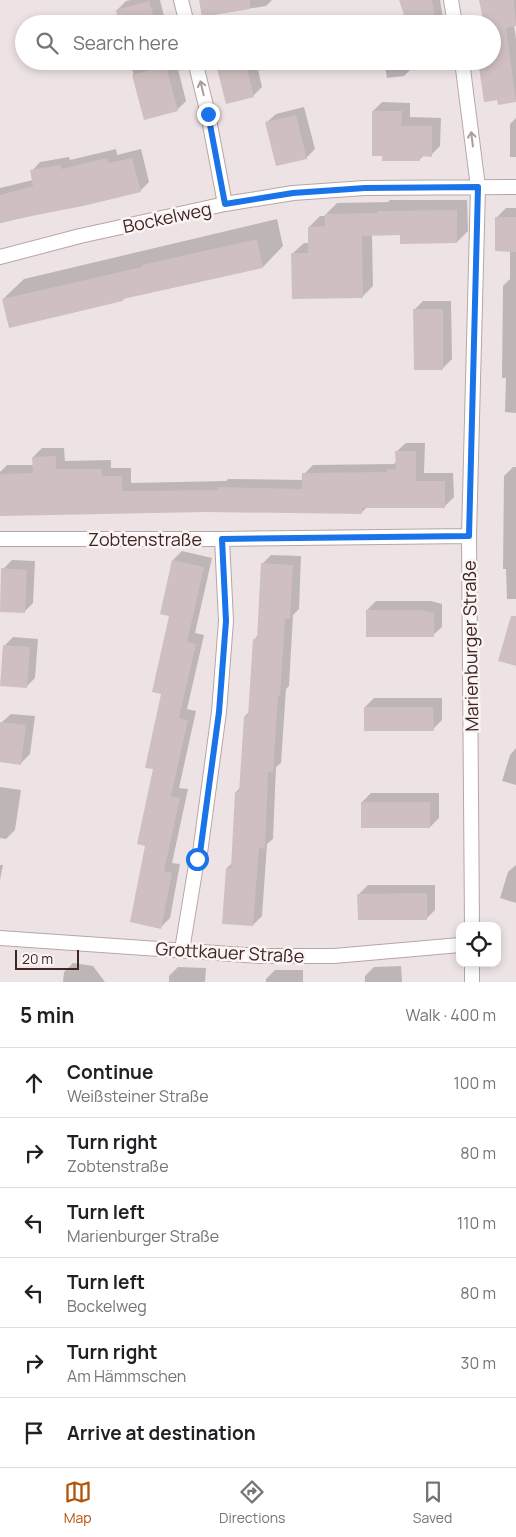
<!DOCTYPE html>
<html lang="en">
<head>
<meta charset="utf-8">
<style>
	body { margin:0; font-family:Manrope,sans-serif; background:#f2f2f2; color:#202124 }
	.controls { position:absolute; right:15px; bottom:15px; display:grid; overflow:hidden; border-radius:10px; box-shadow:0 2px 8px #0003 }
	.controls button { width:45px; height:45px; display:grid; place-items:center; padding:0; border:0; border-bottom:1px solid #e0e0e0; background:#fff; color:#202124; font:25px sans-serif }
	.scale { position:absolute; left:15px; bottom:12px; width:64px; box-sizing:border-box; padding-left:5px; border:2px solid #412521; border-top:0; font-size:14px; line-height:18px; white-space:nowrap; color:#412521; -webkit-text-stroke:4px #faf4f5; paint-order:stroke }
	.stop { position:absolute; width:15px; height:15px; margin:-11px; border:4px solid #1a73e8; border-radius:50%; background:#fff }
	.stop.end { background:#1a73e8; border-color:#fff; box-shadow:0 1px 5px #0008 }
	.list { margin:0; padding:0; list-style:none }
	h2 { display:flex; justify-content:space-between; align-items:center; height:65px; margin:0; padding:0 20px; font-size:21px }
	h2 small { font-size:16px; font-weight:400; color:#757577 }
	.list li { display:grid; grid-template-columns:32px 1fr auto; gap:15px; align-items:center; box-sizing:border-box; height:70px; padding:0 20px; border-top:1px solid #e0e0e0 }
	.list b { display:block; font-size:19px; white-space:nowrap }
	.list p { margin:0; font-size:16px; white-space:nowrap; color:#757577 }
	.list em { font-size:16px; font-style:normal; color:#757577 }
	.icon { flex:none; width:28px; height:28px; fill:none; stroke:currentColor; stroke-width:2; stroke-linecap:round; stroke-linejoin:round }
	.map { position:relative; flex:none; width:516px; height:982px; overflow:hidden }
	.search { position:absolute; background:#fff; box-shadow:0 2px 8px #0003; left:15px; right:15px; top:15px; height:55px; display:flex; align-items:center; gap:12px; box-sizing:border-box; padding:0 18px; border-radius:28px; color:#757577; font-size:19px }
	.sheet { height:485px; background:#fff }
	nav { display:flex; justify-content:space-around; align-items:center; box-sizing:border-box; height:70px; border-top:1px solid #e0e0e0; background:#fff; font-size:14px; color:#757577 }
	nav a { display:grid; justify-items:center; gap:2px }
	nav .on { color:#b45309 }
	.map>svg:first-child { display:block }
	.shadow { fill:#0003 }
	.building { fill:#cfbfc0 }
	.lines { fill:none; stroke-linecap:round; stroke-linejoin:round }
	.minor-casing { stroke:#b7a6a6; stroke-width:16 }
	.minor { stroke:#fff; stroke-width:14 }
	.oneway { stroke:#aa9d9b }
	.route { stroke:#1a73e8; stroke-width:6 }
	.labels { text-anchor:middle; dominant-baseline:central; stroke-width:5; stroke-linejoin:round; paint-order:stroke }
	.street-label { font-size:18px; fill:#412521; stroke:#faf4f5 }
</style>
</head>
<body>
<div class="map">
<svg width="516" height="982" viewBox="0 0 516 982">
	<rect width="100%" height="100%" fill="#eee3e4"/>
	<path class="shadow" d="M 131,0 L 160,0 L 166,24 L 121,24 L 117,10 L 126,1 Z
		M 200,0 L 272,0 L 266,6 L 203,16 Z
		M 401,0 L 440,0 L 444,23 L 383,24 L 386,21 L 406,16 Z
		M 481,0 L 516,0 L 516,25 L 514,25 L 516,39 L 516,101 L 492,61 L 492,24 Z
		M 130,61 L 176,61 L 186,101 L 177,110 L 145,118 Z
		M 217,61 L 256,61 L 262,87 L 253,96 Z
		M 384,61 L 426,61 L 411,64 L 411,69 L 404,76 L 387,78 Z
		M 382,102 L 410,103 L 410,117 L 441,118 L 440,146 L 431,155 L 424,155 L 419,160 L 373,111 Z
		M 304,107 L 315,149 L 306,158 L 267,122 L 276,114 Z
		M 516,118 L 516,157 L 510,157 L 510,124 Z
		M 116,149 L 117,155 L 141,149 L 149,182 L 140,191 L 0,223 L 0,188 L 33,180 L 32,171 L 40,162 L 69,157 L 70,160 Z
		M 390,200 L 467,200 L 468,231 L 457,242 L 401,234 L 372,235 L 373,286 L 362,297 L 293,253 L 304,243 L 309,243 L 309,227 L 320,216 L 326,216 L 326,214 L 337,203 L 388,202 Z
		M 506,208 L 516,208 L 516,413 L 505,412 L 506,378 L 502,378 L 503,286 L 510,279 L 510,250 L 496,218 Z
		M 277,219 L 283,246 L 263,267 L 125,298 L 123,300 L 3,299 L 24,279 Z
		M 423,301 L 451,301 L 452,359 L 443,368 L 414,310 Z
		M 406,443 L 425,443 L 424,473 L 453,473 L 454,497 L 445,506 L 368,506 L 361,513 L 206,511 L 0,515 L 0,472 L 7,465 L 34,465 L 33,457 L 42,448 L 64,448 L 65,461 L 111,460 L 111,468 L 131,468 L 131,483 L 226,481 L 228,479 L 304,480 L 304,474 L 313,465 L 394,464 L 397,461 L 397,451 Z
		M 513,467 L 516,467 L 516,599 L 507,599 L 506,569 L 503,569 L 504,476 Z
		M 182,551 L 212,558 L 195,633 L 204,635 L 187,709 L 196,711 L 179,788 L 188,789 L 172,863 L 180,864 L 170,918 L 161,927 L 146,845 L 170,615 L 173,560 Z
		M 271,555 L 301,556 L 299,609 L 293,615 L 289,686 L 286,689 L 281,763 L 276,767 L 273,839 L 267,844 L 262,916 L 253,925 L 227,868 L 232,863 L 236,792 L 240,788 L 245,716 L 249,712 L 254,640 L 258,635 L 262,564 Z
		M 12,560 L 35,561 L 33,603 L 24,612 L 3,569 Z
		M 376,601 L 431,601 L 442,604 L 442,627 L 433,635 L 367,610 Z
		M 13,637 L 38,639 L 35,678 L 26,687 L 4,646 Z
		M 374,698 L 442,698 L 442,720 L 433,729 L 365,707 Z
		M 11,714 L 35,716 L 30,754 L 21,763 L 0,761 L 2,722 Z
		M 516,748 L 516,785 L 502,781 L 510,755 Z
		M 0,787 L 21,790 L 15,830 L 6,839 L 0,838 Z
		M 371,793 L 439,793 L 439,818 L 430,827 L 362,802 Z
		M 0,865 L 3,865 L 0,880 Z
		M 516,865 L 516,903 L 500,898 L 508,872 Z
		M 368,885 L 435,885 L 435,910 L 426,919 L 359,894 Z
		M 73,963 L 93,966 L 105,982 L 63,982 L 64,972 Z
		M 401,966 L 402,982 L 365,982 L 365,976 L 374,967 Z
		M 178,967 L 206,968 L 205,982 L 169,982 L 169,976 Z
		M 275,970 L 303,970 L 303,982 L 266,982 L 266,979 Z"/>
	<path class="building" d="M 199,0 L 250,0 L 250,9 L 202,17 Z
		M 399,0 L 432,0 L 436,24 L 407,24 Z
		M 479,0 L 514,0 L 516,26 L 506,28 L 516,102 L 498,105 L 497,100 L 484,102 L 478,61 L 492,61 L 492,24 L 484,24 Z
		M 149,1 L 156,24 L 119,24 L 116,10 Z
		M 215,61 L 245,61 L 254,97 L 226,104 Z
		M 166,66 L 178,111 L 144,120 L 132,75 Z
		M 372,111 L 402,111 L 401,126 L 432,126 L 432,157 L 420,156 L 420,161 L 382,161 L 382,156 L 372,156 Z
		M 296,115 L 307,159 L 276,166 L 265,122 Z
		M 107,158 L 108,163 L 132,158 L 141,192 L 83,206 L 0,222 L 0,195 L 33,186 L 30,170 L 61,165 L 61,169 Z
		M 457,210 L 457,243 L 400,244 L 400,235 L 362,236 L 363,298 L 292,299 L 291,253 L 308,253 L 308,227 L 325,226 L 325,214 L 378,213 L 378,211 Z
		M 495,217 L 516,217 L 516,252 L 495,251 Z
		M 257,239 L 263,268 L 123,299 L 123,301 L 9,328 L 2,299 L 142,267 L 142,265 Z
		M 413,309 L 443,309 L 443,370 L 414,370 Z
		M 395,451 L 416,451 L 416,481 L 445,481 L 445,508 L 362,508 L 362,514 L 206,512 L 0,516 L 0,474 L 33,473 L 32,457 L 56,456 L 56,469 L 102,469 L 102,476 L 122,476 L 122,491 L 218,490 L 218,487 L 302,489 L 302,473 L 387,472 L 387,469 L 396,469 Z
		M 172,560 L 204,567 L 187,642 L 196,644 L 179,718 L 188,720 L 171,796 L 180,798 L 164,871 L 172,873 L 161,929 L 130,922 L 145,846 L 137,844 L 153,769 L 145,768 L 161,694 L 152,692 L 169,616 L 160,614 Z
		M 261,563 L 293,565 L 290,619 L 285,619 L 280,696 L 278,696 L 273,773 L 268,772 L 265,849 L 259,848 L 253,926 L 222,924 L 226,868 L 231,868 L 235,792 L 239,792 L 244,716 L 248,716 L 253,639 L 257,639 Z
		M 1,568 L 27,570 L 25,613 L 0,612 Z
		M 366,610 L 421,610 L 434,613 L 434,637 L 366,637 Z
		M 511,616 L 516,616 L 516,666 L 498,661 Z
		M 3,645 L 30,647 L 27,688 L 0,686 Z
		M 364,707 L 433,707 L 434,731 L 364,731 Z
		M 0,722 L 26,725 L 21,765 L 0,762 Z
		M 361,802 L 430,802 L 430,828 L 361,828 Z
		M 427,893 L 427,920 L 358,920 L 357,894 Z"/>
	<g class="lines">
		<defs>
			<path id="minor" d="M 181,0 L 187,24
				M 451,0 L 455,24
				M 195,61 L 208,114 L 225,204
				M 462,61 L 478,187 L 469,536 L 472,926
				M 0,257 L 80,236 L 225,204 L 293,193 L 365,188 L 516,187
				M 0,539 L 222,539 L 469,536
				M 0,938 L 260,956 L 334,956 L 460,945
				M 182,950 L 197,859 L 200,853 L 219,712 L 226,621 L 222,539
				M 472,963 L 472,982"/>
		</defs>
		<use href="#minor" class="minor-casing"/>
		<use href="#minor" class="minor"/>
	</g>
	<defs><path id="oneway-shaft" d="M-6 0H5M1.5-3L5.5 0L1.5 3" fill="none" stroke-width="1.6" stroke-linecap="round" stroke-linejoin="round" transform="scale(1.25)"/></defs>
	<g class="oneway">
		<use href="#oneway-shaft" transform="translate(202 88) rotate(-103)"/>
		<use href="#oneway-shaft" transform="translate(472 139) rotate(-97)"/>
	</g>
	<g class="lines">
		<path class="route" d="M 197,859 L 200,853 L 219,712 L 226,621 L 222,539 L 469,536 L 478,187 L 365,188 L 293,193 L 225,204 L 208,114"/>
	</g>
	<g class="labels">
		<g class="street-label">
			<text transform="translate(167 217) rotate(-12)">Bockelweg</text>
			<text x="145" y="539">Zobtenstraße</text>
			<text transform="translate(470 646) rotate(-91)">Marienburger Straße</text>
			<text transform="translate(230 952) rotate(3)">Grottkauer Straße</text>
		</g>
	</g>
</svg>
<div class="controls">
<button><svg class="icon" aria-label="locate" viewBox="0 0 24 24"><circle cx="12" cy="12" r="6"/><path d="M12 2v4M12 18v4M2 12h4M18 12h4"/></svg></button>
</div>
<div class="scale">20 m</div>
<div class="stop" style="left:197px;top:859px"></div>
<div class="stop end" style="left:208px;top:114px"></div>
<div class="search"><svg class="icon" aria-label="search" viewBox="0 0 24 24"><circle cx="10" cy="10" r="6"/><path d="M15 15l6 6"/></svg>Search here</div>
</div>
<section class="sheet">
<h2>5 min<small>Walk · 400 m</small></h2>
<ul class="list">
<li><svg class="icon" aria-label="ahead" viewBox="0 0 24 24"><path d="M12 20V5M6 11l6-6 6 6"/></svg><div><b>Continue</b><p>Weißsteiner Straße</p></div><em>100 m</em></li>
<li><svg class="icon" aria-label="right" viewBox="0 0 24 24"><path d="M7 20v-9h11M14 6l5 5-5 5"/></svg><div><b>Turn right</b><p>Zobtenstraße</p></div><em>80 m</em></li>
<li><svg class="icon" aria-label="left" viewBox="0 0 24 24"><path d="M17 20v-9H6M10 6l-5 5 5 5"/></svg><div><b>Turn left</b><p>Marienburger Straße</p></div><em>110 m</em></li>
<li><svg class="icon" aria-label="left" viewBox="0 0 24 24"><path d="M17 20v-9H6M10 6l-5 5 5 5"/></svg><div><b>Turn left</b><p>Bockelweg</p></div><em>80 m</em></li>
<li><svg class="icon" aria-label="right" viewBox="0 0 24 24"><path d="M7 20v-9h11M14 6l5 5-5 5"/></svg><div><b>Turn right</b><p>Am Hämmschen</p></div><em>30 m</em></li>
<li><svg class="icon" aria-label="arrive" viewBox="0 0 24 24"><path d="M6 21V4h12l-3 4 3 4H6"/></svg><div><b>Arrive at destination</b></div></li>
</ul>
</section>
<nav>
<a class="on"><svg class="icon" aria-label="map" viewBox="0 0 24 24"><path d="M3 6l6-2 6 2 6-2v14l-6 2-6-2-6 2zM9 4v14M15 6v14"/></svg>Map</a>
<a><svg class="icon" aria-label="directions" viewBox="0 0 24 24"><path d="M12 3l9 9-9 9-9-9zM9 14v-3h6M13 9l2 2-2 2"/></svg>Directions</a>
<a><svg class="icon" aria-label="saved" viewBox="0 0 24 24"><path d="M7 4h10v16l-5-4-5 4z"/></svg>Saved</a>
</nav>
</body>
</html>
